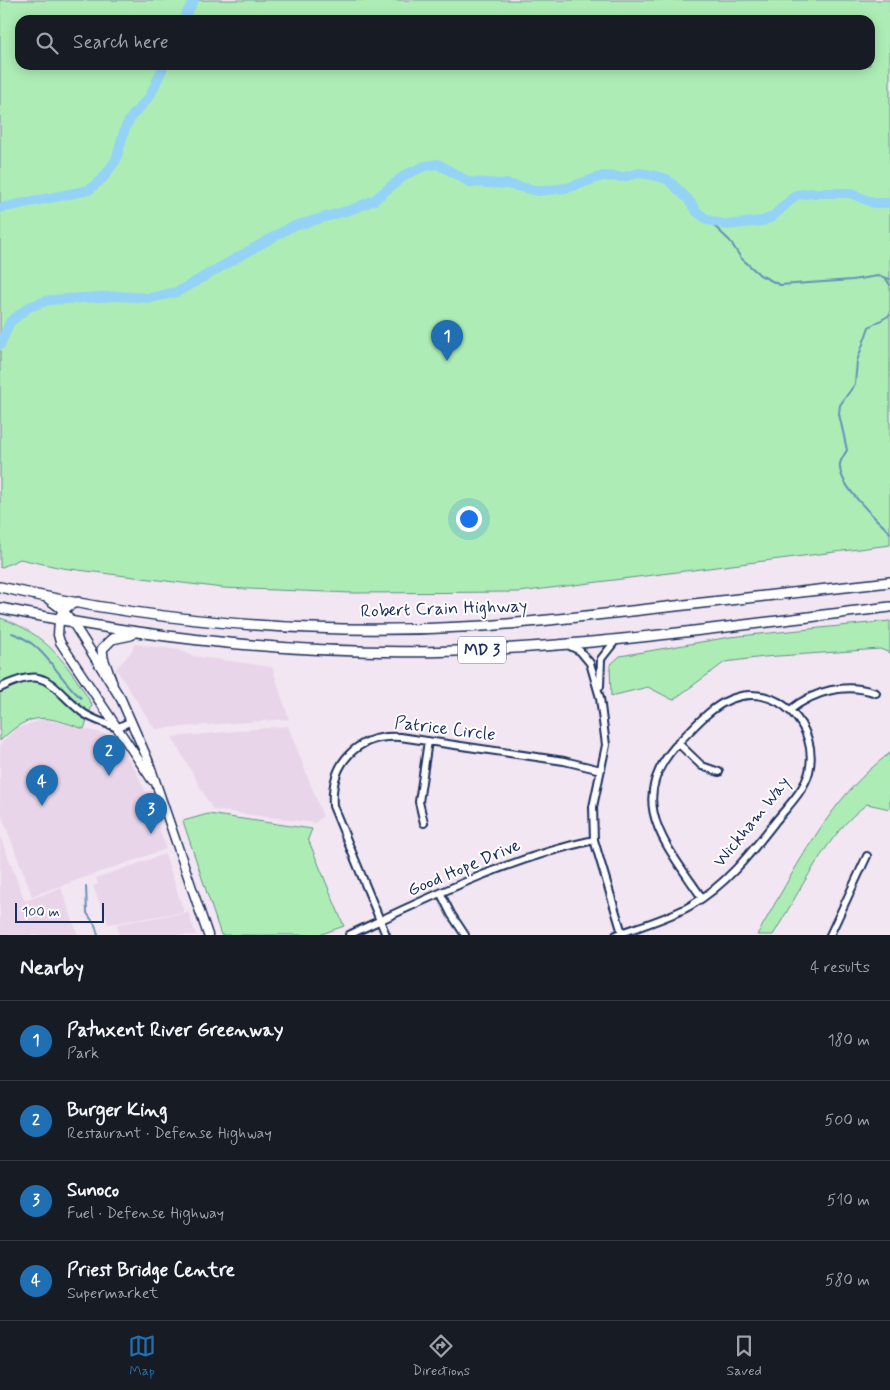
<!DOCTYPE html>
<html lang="en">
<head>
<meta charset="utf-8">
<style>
	body { margin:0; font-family:Mynerve,sans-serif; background:#20242c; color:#f1f3f6 }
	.scale { position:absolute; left:15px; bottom:12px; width:89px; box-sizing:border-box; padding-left:5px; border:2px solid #1b2f5e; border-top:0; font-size:14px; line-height:18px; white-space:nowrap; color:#1b2f5e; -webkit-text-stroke:4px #fff; paint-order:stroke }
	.you { position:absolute; left:468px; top:518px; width:18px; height:18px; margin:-12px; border:4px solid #fff; border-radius:50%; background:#1a73e8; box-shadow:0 0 0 8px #1a73e833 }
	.badge { display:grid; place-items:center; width:32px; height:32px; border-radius:50%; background:#1f6fb2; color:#fff; font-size:16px; font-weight:700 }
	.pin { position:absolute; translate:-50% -41px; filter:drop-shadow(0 1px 2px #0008) }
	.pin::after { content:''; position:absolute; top:26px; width:18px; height:15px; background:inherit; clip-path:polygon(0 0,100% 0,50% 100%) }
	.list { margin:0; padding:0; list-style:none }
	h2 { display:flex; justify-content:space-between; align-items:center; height:65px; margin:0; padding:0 20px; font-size:21px }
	h2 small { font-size:16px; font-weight:400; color:#9ea1a6 }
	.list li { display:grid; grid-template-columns:32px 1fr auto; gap:15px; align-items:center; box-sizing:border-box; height:80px; padding:0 20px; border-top:1px solid #363941 }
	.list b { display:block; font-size:19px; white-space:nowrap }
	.list p { margin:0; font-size:16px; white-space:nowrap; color:#9ea1a6 }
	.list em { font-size:16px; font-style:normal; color:#9ea1a6 }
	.icon { flex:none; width:28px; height:28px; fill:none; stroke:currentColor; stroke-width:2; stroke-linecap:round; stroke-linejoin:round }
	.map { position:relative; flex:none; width:890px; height:935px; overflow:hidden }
	.search { position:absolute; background:#171b24; box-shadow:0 2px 12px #0003; left:15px; right:15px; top:15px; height:55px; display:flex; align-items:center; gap:12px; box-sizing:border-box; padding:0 18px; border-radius:15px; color:#9ea1a6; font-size:19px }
	.sheet { height:385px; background:#171b24 }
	nav { display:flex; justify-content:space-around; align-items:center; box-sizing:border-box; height:70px; border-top:1px solid #363941; background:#171b24; font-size:14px; color:#9ea1a6 }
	nav a { display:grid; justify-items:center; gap:2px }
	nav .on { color:#1f6fb2 }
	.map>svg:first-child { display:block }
	.built { fill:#e9d5e9 }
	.green { fill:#adedb5; stroke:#648e8a; fill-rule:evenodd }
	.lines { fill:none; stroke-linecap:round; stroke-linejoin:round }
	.stream { stroke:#6491b9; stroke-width:2 }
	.river { stroke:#95d3f6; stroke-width:10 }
	.minor-casing { stroke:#1b2f5e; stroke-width:10 }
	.major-casing { stroke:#1b2f5e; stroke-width:11 }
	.highway-casing { stroke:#1b2f5e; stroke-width:12 }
	.minor { stroke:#fff; stroke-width:6 }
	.major { stroke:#fff; stroke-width:8 }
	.highway { stroke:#fff; stroke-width:9 }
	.labels { text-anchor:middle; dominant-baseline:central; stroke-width:4; stroke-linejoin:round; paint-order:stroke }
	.shield { fill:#fff; stroke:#5f6d8e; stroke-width:1 }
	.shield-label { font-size:16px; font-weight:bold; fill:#1b2f5e }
	.street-label { font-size:18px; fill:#1b2f5e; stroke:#fff }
</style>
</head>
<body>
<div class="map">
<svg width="890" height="935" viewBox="0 0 890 935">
	<rect width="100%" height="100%" fill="#f2e6f2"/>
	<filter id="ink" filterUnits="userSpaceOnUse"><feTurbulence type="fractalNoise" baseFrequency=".02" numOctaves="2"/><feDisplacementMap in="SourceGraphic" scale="10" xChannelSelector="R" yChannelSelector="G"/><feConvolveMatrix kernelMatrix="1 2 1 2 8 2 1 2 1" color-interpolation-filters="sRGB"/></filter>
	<g filter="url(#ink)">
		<path class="built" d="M 134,644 L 179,650 L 193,656 L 272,667 L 289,719 L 155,729 L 116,669 L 132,651 Z
			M 44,719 L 105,734 L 120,745 L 136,771 L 152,806 L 166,849 L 32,896 L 0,811 L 0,744 L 15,729 Z
			M 288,726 L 323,816 L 315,823 L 213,810 L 172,737 Z
			M 0,836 L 25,901 L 61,888 L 78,935 L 0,935 Z
			M 165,854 L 184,912 L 108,924 L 93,886 L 98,884 L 96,878 Z
			M 188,912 L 196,935 L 119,935 L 117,924 Z"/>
		<path class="green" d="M 0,0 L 890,0 L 890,545 L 519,592 L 353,593 L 223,588 L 62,568 L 20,559 L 0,568 ZM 20,20 L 870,20 L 870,65 L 20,65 Z
			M 0,618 C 45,632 69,665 92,705 L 84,729 C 46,716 31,710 0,741 Z
			M 890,621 L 890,653 L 880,649 L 764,657 L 725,662 L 673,700 L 648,687 L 611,696 L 610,665 L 620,656 L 730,637 Z
			M 890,753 L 890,809 L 867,804 C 828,832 799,893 773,935 L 757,935 C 795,870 829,798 890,753 Z
			M 208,814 L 312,829 L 308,839 L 344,926 L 319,935 L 221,935 L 183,821 Z"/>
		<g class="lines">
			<path class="stream" d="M 708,220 L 730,241 L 741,258 L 760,275 L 780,285 L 852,280 L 878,276 L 890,279
				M 886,279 L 890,285
				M 890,315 L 869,327 L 857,361 L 855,384 L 840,405 L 839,414 L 847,450 C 845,454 841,459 840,464 C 837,485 876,518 890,533
				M 12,633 C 45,644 57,677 81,698
				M 86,886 L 87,913 L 95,925 L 98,935"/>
			<path class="river" d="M 183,20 L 194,0
				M 0,208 L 89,190 L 103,178 L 116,160 L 125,128 L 132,116 L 150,96 L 164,65
				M 0,345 L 10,322 L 29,307 L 49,300 L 118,296 L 150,298 L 177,292 L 291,227 L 353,209 L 374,200 L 405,175 L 425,166 L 438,164 L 469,182 L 506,184 L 539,191 L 567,188 L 603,176 L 623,177 L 639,173 L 652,175 L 667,179 L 687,198 L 697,212 L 708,220 L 727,225 L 762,221 L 772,217 L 796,195 L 813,193 L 850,193 L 874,203 L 890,203"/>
			<defs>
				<path id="minor" d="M 568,645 L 580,651 L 590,663 L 600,698 L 606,745 L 593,807 L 594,840 L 622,933
					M 600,686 L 601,659 L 616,640
					M 0,688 C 48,664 48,685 82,712 C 92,720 106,723 117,728 L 131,721
					M 790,710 C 814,691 846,682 876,693
					M 678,743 L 702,766 L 719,772
					M 424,823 L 419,802 L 428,741
					M 441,894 L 451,914 L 465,935
					M 349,935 C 428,898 509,858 594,840
					M 386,935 L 333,806 C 330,763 357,734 400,737 L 564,761 L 601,770
					M 616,935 C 640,926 667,919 690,906 C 726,885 750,854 775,822 C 787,807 804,791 809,772 C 820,727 777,681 731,699 C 711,707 696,725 682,739 C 622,799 665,843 702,898
					M 830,935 L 867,856"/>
				<path id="major" d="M 47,598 L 63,610 L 73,623 L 121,699 L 148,760 L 208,935
					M 59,620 L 58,635 L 60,642 L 152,780"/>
				<path id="highway" d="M 0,587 C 157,623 322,636 483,626 C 535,622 587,616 640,610 C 723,601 807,591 890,582
					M 0,608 C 151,639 302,656 456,651 C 601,646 746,624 890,607
					M 59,620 C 63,609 67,605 78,602
					M 112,683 L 103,658 L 102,649 L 112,639 L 131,635"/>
			</defs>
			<use href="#minor" class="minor-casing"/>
			<use href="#major" class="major-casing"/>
			<use href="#highway" class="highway-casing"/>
			<use href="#minor" class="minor"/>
			<use href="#major" class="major"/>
			<use href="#highway" class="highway"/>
		</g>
	</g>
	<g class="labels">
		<rect class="shield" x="458" y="636.5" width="48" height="27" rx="4"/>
		<g class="shield-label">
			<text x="482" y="650">MD 3</text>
		</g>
		<g class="street-label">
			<text transform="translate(444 609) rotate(-2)">Robert Crain Highway</text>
			<text transform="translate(445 729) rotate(7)">Patrice Circle</text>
			<text transform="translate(752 822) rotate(-51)">Wickham Way</text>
			<text transform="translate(464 868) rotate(-23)">Good Hope Drive</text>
		</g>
	</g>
</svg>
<div class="scale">100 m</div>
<div class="you"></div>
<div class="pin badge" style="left:447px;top:361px">1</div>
<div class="pin badge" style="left:109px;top:776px">2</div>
<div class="pin badge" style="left:151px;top:834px">3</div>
<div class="pin badge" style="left:42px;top:806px">4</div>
<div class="search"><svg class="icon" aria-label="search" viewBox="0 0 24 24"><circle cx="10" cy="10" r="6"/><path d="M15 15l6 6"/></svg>Search here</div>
</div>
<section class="sheet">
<h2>Nearby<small>4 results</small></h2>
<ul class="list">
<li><span class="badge">1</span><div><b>Patuxent River Greenway</b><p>Park</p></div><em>180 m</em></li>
<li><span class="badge">2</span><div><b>Burger King</b><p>Restaurant · Defense Highway</p></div><em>500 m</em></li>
<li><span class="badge">3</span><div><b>Sunoco</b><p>Fuel · Defense Highway</p></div><em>510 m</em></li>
<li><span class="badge">4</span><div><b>Priest Bridge Centre</b><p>Supermarket</p></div><em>580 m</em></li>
</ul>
</section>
<nav>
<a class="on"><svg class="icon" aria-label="map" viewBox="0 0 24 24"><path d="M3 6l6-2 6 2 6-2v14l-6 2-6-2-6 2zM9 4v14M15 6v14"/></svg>Map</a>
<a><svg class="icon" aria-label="directions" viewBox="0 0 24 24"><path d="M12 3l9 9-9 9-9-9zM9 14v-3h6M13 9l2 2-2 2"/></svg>Directions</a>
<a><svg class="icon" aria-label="saved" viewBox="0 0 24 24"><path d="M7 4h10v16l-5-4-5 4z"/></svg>Saved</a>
</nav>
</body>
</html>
